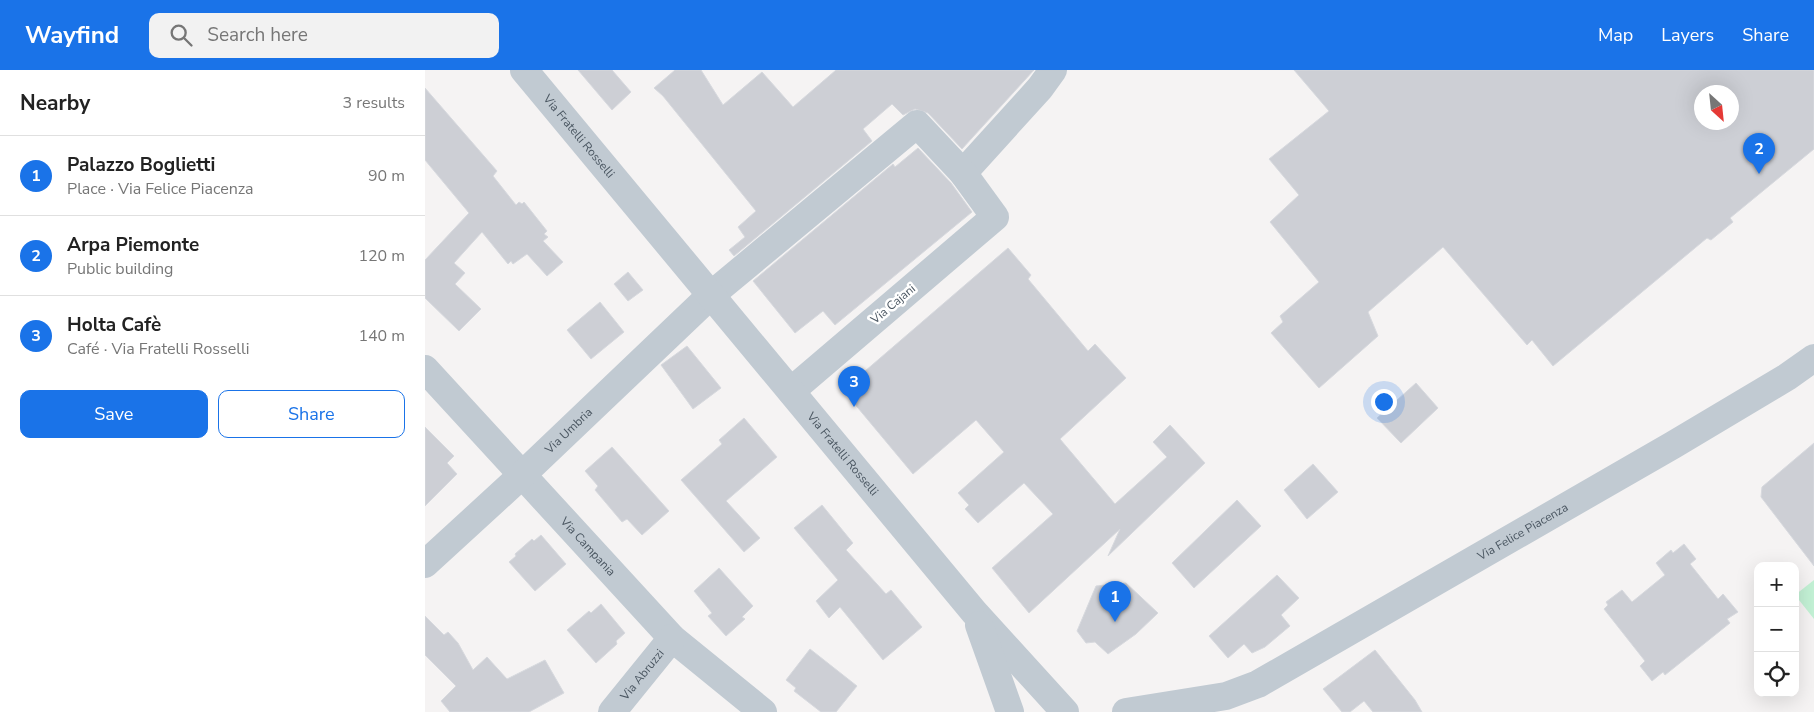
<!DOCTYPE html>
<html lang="en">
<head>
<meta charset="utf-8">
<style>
	body { margin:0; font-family:"Nunito Sans",sans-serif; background:#f2f2f2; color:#222 }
	.controls { position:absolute; right:15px; bottom:15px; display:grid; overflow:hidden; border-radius:10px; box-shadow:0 5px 20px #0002 }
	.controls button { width:45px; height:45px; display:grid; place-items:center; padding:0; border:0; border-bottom:1px solid #e0e0e0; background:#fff; color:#222; font:25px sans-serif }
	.compass { position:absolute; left:1269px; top:15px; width:45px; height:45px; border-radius:50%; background:#fff; box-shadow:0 5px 20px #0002; rotate:153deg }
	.you { position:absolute; left:958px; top:331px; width:18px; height:18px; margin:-12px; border:4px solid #fff; border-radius:50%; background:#1a73e8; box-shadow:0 0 0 8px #1a73e833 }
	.badge { display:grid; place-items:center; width:32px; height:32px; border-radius:50%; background:#1a73e8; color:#fff; font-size:16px; font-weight:700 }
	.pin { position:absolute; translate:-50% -41px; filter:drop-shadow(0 1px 2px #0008) }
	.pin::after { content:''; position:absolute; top:26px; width:18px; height:15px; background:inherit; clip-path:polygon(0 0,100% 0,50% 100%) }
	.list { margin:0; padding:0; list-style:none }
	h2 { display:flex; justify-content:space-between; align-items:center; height:65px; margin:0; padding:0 20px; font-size:21px }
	h2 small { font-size:16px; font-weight:400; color:#767676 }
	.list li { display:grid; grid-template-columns:32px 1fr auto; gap:15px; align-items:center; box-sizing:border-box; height:80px; padding:0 20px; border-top:1px solid #e0e0e0 }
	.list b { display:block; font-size:19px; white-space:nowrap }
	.list p { margin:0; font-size:16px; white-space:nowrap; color:#767676 }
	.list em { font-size:16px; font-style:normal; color:#767676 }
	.actions { display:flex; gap:10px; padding:15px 20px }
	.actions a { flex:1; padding:11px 0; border:1px solid #1a73e8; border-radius:10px; text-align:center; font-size:18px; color:#1a73e8 }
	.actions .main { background:#1a73e8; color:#fff }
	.icon { flex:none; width:28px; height:28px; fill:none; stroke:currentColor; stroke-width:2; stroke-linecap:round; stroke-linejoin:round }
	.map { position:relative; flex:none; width:1389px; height:642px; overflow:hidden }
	header { display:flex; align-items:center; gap:30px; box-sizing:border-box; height:70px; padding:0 25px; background:#1a73e8; color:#fff }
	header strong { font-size:24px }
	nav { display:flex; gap:28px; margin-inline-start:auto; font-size:18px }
	.search { width:350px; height:45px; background:#f2f2f2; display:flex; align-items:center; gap:12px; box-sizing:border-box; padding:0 18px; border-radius:10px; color:#767676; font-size:19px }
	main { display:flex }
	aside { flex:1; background:#fff }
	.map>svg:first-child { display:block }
	.green { fill:#c3f1d5 }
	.building { fill:#cdcfd5; stroke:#d7d9de; fill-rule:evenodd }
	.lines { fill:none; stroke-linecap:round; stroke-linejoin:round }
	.minor { stroke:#c1cad2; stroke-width:28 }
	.tertiary { stroke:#c1cad2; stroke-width:28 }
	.labels { text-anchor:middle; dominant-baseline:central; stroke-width:5; stroke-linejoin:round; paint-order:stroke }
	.street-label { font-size:12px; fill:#4a5661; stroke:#fff }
</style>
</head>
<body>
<header>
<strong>Wayfind</strong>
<div class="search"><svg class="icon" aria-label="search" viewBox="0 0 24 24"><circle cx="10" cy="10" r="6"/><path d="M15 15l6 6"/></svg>Search here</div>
<nav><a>Map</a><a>Layers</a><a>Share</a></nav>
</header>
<main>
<aside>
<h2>Nearby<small>3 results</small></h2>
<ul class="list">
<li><span class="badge">1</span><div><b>Palazzo Boglietti</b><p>Place · Via Felice Piacenza</p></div><em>90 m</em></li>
<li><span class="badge">2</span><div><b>Arpa Piemonte</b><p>Public building</p></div><em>120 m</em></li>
<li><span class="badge">3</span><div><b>Holta Cafè</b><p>Café · Via Fratelli Rosselli</p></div><em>140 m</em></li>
</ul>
<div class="actions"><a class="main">Save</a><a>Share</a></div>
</aside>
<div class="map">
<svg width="1389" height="642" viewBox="0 0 1389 642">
	<rect width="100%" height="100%" fill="#f5f3f3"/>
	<path class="green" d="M 1389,510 L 1389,549 L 1370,525 Z"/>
	<path class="building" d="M 153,0 L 187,0 L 206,22 L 187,40 Z
		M 250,0 L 276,0 L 298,35 L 337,2 L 368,37 L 411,0 L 609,0 L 537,79 L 503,43 L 490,39 L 478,45 L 467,34 L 438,59 L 447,71 L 309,186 L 304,180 L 320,167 L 313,157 L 331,141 L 238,26 L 229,18 Z
		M 869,0 L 1389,0 L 1389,79 L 1305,148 L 1308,152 L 1286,170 L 1282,168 L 1128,296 L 1107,270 L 1102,275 L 1018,177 L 943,242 L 953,266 L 894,318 L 846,263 L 858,252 L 855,246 L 894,212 L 845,152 L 874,125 L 844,89 L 904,41 ZM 1276,22 L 1306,22 L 1306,52 L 1276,52 Z
		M 0,18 L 72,101 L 68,106 L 91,135 L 94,132 L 97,134 L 99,132 L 122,161 L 119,164 L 123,167 L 118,171 L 138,192 L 122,206 L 102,184 L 88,194 L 86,191 L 83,194 L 57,162 L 29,193 L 40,203 L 30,214 L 56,239 L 34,261 L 0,228 L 0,190 L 44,143 L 0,90 Z
		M 493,78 L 526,113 L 547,142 L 410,255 L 398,241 L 370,263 L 328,211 L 468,94 L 470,97 Z
		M 583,178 L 606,205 L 603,209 L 663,281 L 670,274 L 701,308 L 635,369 L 690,434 L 742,387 L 728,372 L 745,355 L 780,393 L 683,486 L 695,459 L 604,543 L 567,498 L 628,444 L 599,413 L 553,453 L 540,439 L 544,435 L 533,423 L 579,382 L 551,350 L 488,404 L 418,320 Z
		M 203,202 L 218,220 L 203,231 L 189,214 Z
		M 175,232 L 199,262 L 166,289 L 142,260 Z
		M 262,276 L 296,318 L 268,339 L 236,295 Z
		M 991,313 L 1013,338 L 976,373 L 952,348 Z
		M 319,348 L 352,387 L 301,431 L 335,468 L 319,482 L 256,410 L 297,374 L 294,370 Z
		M 0,357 L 29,386 L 22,393 L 32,404 L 0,436 Z
		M 1389,373 L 1389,496 L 1336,427 L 1337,417 Z
		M 187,377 L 244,441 L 217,465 L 202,449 L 197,452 L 170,420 L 173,416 L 160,401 Z
		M 888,394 L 913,422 L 882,449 L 859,420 Z
		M 812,430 L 836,456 L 769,518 L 747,493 Z
		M 397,435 L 428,473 L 421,480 L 461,524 L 466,520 L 497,557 L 458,590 L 415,537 L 404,548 L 391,531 L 413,510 L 369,458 Z
		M 116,465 L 141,494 L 110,521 L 84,492 L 91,486 L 90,484 L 107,469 L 109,471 Z
		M 1259,474 L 1271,489 L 1265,494 L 1293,529 L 1298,524 L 1313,542 L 1302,549 L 1305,553 L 1240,605 L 1238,602 L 1227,611 L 1215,596 L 1220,591 L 1179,539 L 1183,535 L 1181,532 L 1197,520 L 1207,532 L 1240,505 L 1231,493 L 1246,480 L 1248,483 Z
		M 294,498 L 328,536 L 317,547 L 320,549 L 301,566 L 283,546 L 287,543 L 269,521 Z
		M 852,505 L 874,528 L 856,545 L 865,556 L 840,577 L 827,583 L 819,574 L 803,588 L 784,566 Z
		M 701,513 L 733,543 L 711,564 L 683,584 L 670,572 L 661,573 L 652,561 L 671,516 Z
		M 176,534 L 200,563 L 191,571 L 192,574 L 171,593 L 142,560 L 164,541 L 166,543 Z
		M 0,546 L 19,565 L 23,562 L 33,573 L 48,600 L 62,587 L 82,609 L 120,590 L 139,623 L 104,642 L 25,642 L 16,631 L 31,616 L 0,585 Z
		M 385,579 L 432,616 L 411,642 L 396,642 L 369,621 L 371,618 L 361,610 Z
		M 950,580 L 990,630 L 997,642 L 948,642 L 939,631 L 925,642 L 917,642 L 898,619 Z"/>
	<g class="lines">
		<g class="minor">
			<path d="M 538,103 L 615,18 L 628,0"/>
			<path id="s1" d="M 0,299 L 247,568 L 338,642"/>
			<path id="s2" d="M 0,494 L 96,406 L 286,225 L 492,54 L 538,103 L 570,147 L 366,321"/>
			<path id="s3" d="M 187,642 L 247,568"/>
		</g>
		<g class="tertiary">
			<path id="s4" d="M 99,0 L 549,542 L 640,642"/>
			<path d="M 554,555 L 585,642"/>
			<path id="s5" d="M 701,642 L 801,626 L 833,614 L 1248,375 L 1362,307 L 1389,288"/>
		</g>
	</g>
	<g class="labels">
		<g class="street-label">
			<text stroke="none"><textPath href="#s4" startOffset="86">Via Fratelli Rosselli</textPath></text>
			<text transform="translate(468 234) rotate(-40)">Via Cajani</text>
			<text stroke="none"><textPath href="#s2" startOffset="196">Via Umbria</textPath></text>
			<text stroke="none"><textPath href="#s4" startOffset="499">Via Fratelli Rosselli</textPath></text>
			<text stroke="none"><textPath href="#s5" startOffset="441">Via Felice Piacenza</textPath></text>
			<text stroke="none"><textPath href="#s1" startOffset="241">Via Campania</textPath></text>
			<text stroke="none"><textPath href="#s3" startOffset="48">Via Abruzzi</textPath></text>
		</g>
	</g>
</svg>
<div class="controls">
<button>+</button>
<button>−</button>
<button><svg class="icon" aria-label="locate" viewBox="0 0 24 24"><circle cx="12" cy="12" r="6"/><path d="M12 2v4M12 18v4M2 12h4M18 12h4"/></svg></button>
</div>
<svg class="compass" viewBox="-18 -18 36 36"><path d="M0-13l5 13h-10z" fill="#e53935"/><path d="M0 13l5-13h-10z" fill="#767676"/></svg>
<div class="you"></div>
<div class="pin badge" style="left:690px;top:552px">1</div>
<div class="pin badge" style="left:1334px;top:104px">2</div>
<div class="pin badge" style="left:429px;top:337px">3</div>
</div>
</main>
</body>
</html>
